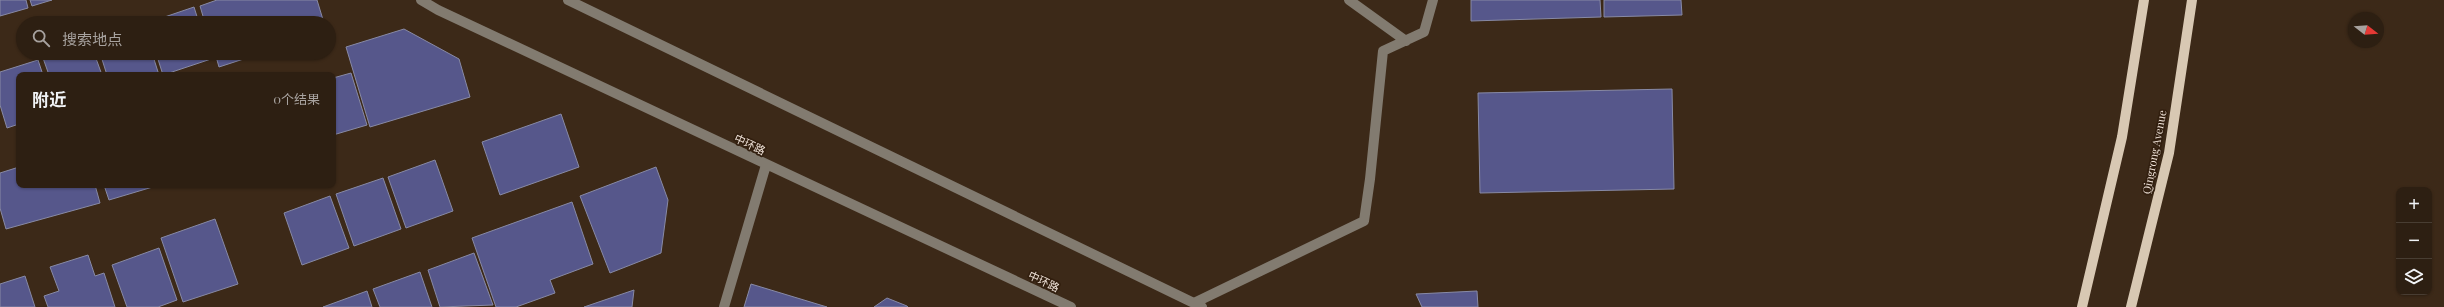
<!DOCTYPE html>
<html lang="zh">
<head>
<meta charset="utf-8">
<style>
	body { margin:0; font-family:"Playfair Display","Noto Sans SC",serif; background:#392c20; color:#f1f3f6 }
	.controls { position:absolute; right:12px; bottom:12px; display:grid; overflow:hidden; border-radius:8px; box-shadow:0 1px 3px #0004 }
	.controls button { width:36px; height:36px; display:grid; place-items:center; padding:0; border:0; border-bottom:1px solid #483d32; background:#2d1f12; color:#f1f3f6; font:20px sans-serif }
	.compass { position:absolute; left:2348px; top:12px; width:36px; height:36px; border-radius:50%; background:#2d1f12; box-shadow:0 1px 3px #0004; rotate:107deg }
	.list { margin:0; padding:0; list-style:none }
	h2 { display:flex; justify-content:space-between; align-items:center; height:52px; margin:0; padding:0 16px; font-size:17px }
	h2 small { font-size:13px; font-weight:400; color:#a7a29f }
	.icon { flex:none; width:22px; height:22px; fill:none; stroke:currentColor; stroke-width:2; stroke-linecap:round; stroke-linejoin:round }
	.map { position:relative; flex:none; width:2444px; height:307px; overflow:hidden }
	.search { position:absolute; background:#2d1f12; box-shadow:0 1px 3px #0004; left:16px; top:16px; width:320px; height:44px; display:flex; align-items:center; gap:10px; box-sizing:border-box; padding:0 14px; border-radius:22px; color:#a7a29f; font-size:15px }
	.panel { position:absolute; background:#2d1f12; box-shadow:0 1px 3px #0004; left:16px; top:72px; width:320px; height:116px; border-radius:8px }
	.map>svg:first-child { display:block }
	.building { fill:#56578b; stroke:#888aa5 }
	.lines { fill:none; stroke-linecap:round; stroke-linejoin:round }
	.minor { stroke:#827b70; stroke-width:10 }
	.major { stroke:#d8c8b3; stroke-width:10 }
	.labels { text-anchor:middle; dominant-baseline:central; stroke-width:3.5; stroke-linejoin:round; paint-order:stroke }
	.street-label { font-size:11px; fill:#eee1d7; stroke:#321f0f }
</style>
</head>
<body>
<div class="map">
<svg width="2444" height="307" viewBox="0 0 2444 307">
	<rect width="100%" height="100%" fill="#3c2918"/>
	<path class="building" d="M 0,0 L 26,0 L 28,8 L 0,16 Z
		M 30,0 L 52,0 L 32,6 Z
		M 217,0 L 317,0 L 324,23 L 205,23 L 200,6 Z
		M 1471,0 L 1600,0 L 1601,17 L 1471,21 Z
		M 1604,0 L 1681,0 L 1682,15 L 1604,17 Z
		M 194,7 L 199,23 L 147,23 Z
		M 404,29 L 459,59 L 470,97 L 370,127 L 346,47 Z
		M 60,53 L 94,53 L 102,75 L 49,75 L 43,58 Z
		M 100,53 L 152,53 L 159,75 L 107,75 Z
		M 156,53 L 209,53 L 211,59 L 163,75 Z
		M 215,53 L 262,53 L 219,67 Z
		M 38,60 L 43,75 L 19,75 L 19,124 L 7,128 L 0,105 L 0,72 Z
		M 351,73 L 367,125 L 333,135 L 333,78 Z
		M 1672,89 L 1674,189 L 1480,193 L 1478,93 Z
		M 561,114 L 579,167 L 500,195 L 482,142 Z
		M 435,160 L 453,211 L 406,228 L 388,177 Z
		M 19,167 L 19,185 L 95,185 L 100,203 L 6,229 L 0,208 L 0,173 Z
		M 656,167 L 668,200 L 661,253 L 610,273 L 580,196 Z
		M 383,178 L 401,229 L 354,246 L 336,194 Z
		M 104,185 L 156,185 L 156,186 L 109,200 Z
		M 330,196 L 349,248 L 302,265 L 284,213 Z
		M 572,202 L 593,264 L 550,280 L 555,293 L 516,307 L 496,307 L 472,238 Z
		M 215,219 L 238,284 L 183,302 L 161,238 Z
		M 159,248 L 177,300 L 158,307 L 127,307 L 112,265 Z
		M 474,253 L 493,305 L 440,307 L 428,270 Z
		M 88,255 L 95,276 L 104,273 L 115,307 L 48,307 L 44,296 L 59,291 L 50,267 Z
		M 420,272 L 432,307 L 380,307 L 373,289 Z
		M 25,276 L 35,307 L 0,307 L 0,284 Z
		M 751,284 L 827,307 L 744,307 Z
		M 634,290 L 632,307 L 584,307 Z
		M 367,291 L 372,307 L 323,307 Z
		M 1477,291 L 1478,307 L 1422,307 L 1416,294 Z
		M 887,298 L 907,306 L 908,307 L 874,307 Z"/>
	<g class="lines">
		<path class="minor" d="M 421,0 L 438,10 L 1071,307
			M 568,0 L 1202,307
			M 1349,0 L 1406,41
			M 1194,303 L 1364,221 L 1370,179 L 1383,51 L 1424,32 L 1433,0
			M 724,307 L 766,165"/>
		<path class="major" d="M 2082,307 L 2122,137 L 2144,0
			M 2131,307 L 2169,153 L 2192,0"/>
	</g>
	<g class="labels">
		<g class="street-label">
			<text transform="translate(750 144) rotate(25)">中环路</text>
			<text transform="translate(2154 152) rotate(-79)">Qingrong Avenue</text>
			<text transform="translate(1044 281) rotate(25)">中环路</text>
		</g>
	</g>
</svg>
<div class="controls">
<button>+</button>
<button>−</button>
<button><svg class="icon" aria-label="layers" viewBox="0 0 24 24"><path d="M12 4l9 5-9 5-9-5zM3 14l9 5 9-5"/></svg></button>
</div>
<svg class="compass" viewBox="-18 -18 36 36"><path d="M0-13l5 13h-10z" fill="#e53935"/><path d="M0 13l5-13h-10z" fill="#a7a29f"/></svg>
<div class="search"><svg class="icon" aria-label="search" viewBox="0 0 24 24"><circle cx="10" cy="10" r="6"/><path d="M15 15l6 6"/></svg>搜索地点</div>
<section class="panel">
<h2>附近<small>0个结果</small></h2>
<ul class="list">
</ul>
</section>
</div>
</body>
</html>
